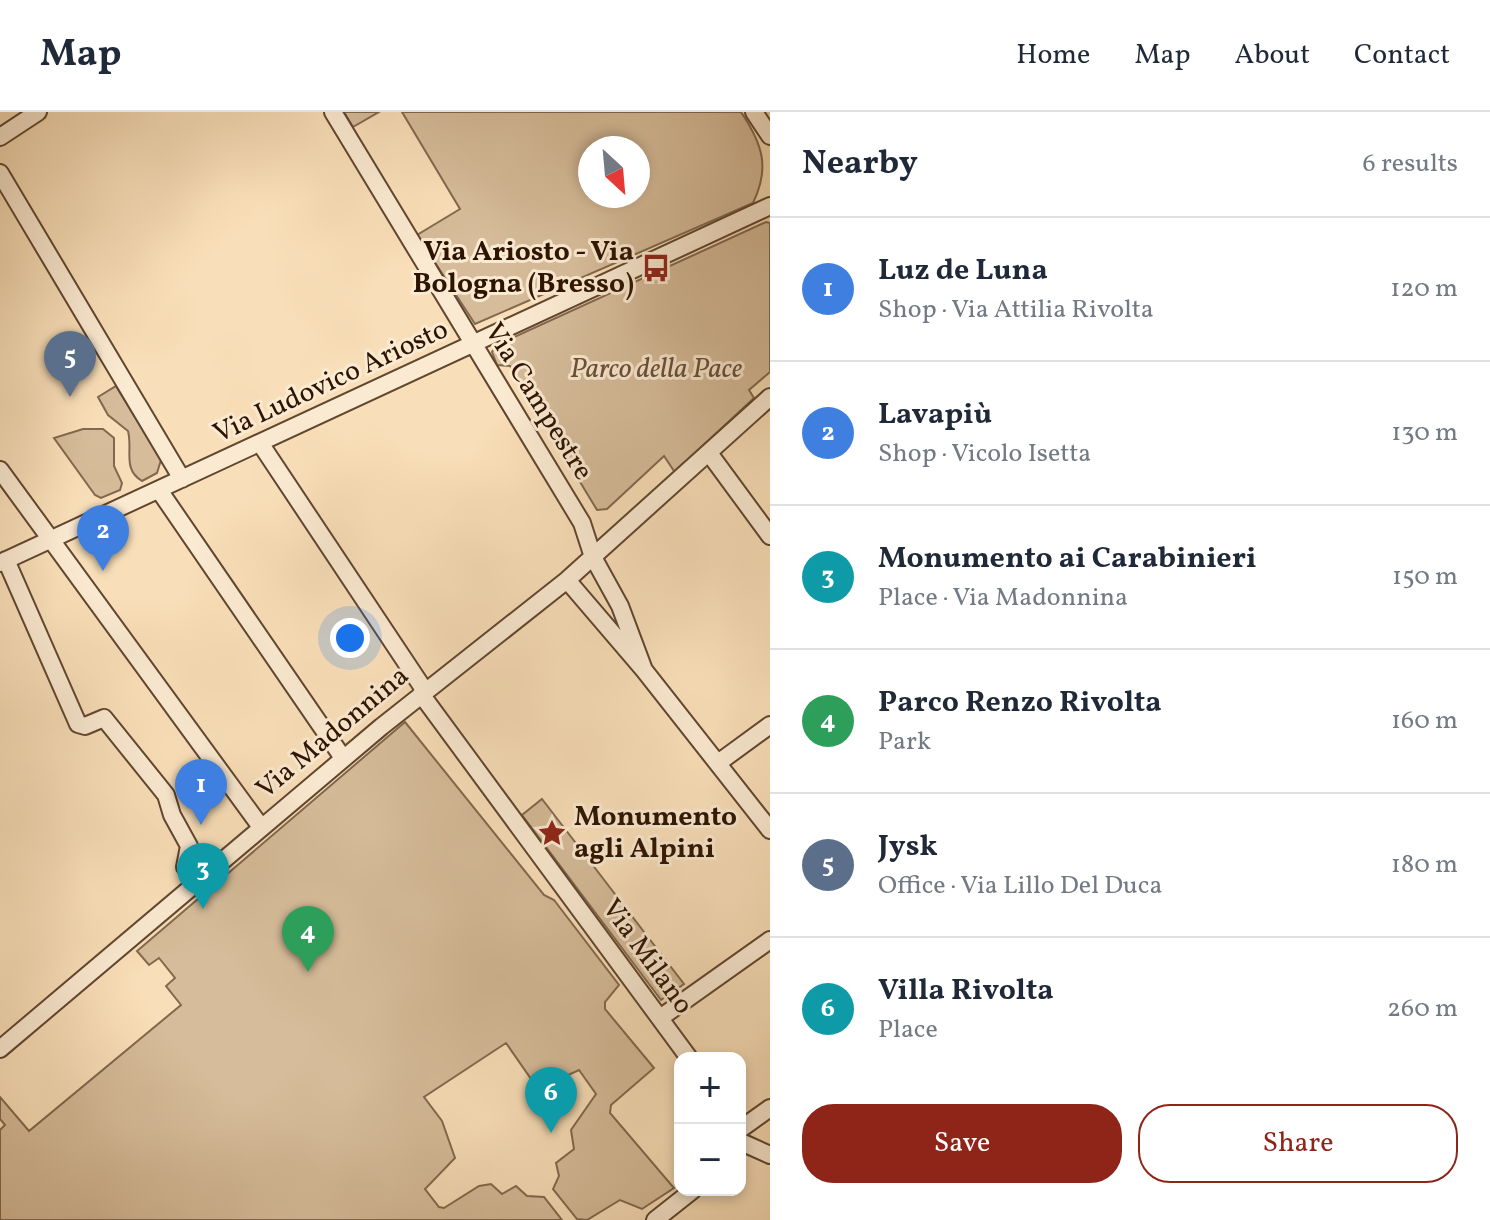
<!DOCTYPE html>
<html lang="en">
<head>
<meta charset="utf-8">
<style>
	body { margin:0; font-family:Vollkorn,serif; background:#f2f2f3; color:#1f2937 }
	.controls { position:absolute; right:24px; bottom:24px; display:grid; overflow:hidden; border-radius:16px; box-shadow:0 4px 12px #0003 }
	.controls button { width:72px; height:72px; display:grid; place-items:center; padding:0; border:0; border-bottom:2px solid #e0e1e3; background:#fff; color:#1f2937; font:40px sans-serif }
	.compass { position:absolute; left:578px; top:24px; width:72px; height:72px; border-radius:50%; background:#fff; box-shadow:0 4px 12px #0003; rotate:154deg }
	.you { position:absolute; left:350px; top:526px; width:28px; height:28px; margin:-20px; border:6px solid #fff; border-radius:50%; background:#1a73e8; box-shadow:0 0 0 12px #1a73e833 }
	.badge { display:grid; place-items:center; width:52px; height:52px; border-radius:50%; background:#8f2418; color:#fff; font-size:26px; font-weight:700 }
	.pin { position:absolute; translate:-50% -66px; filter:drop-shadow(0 2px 4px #0008) }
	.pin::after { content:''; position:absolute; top:42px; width:28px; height:24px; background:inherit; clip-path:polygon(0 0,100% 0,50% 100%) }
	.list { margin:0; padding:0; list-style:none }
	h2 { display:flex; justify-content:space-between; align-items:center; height:104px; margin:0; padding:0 32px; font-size:34px }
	h2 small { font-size:26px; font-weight:400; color:#747a83 }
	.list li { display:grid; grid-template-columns:52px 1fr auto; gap:24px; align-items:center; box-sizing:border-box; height:144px; padding:0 32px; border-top:2px solid #e0e1e3 }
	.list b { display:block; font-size:30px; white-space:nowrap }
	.list p { margin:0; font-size:26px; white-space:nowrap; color:#747a83 }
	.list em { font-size:26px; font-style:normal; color:#747a83 }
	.actions { display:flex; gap:16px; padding:24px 32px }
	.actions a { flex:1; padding:18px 0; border:2px solid #8f2418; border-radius:32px; text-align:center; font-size:28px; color:#8f2418 }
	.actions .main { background:#8f2418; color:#fff }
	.map { position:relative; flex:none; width:770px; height:1108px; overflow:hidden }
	header { display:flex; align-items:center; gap:48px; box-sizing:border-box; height:112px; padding:0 40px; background:#fff; border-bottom:2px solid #e0e1e3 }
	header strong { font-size:38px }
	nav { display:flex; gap:44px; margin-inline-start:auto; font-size:28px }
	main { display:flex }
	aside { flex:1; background:#fff }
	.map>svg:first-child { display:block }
	.green { fill:#d6bc9a; stroke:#82684e; stroke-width:2; fill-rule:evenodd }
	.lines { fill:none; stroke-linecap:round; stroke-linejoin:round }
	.minor-casing { stroke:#60462f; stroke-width:20 }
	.minor { stroke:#fbead2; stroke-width:16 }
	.labels { text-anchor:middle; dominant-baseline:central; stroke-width:6; stroke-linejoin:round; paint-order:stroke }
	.poi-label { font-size:28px; font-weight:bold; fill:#2d1301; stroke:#fbead2; text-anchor:end }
	.park-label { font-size:28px; font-style:italic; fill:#684e37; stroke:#fbead2 }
	.street-label { font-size:28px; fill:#2d1301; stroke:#fbead2 }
</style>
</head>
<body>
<header>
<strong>Map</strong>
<nav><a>Home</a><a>Map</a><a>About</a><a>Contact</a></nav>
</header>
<main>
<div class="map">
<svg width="770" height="1108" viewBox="0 0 770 1108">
	<rect width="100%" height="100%" fill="#f9dfb9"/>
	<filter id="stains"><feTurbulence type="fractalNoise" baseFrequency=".0025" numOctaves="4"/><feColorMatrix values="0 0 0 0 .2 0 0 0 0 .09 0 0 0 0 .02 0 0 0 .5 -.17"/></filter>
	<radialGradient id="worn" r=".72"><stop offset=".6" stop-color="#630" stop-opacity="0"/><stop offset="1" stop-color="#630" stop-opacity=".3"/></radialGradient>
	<path class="green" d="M 344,0 L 379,0 L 353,15 Z
		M 402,0 L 741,0 C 763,33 770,56 753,91 L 475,212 L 417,123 L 460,97 ZM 590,36 L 638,36 L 638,84 L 590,84 Z
		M 766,110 L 770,111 L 770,260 L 749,278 L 754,286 L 696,340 L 700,345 L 678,365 L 664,344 L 607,397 L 597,398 L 510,254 L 497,253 L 492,240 L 497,233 Z
		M 116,274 L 161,348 L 157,361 L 142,369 C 122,357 133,338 128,319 L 108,303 L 98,285 Z
		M 83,317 L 103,317 L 114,326 L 114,354 L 122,371 L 120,378 L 101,386 L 95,383 L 54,326 Z
		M 405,610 L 544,783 L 554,788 L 619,873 L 605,890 L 605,897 L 654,956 L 611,993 L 610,1001 L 674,1076 L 642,1097 L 620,1088 L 587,1108 L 577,1107 L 553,1077 L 559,1064 L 556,1051 L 574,1037 L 571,1018 L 596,982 L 579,958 L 538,977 L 506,931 L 424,985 L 442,1009 L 455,1046 L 425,1077 L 439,1095 L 444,1096 L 479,1074 L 491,1072 L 502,1082 L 516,1074 L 527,1084 L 544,1085 L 562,1108 L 0,1108 L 0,1018 L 5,1013 L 0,1007 L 0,985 L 29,1019 L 181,893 L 166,874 L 175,866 L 159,846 L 149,853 L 137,839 Z
		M 542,687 L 684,872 L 661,888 L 522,703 Z"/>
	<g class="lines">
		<defs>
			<path id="minor" d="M 333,0 L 582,411 L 593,445 L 620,494 L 644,558
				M 754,0 L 770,24
				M 0,25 L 38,0
				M 0,61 L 182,367
				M 260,331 L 425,579
				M 709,341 L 770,424
				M 0,358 L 261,715
				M 159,378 L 343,646
				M 6,448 L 78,612 L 85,614 L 104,606 L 166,683 L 172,703 L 189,734 L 185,755 L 197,768
				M 0,451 L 770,94
				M 567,468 L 644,558 L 770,718
				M 421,582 L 689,946
				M 718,651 L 770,613
				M 660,906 L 770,828
				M 0,937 L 381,615 L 567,468 L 770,285
				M 742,1016 L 770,996
				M 741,1030 L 770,1043
				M 655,1108 L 693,1078"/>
		</defs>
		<use href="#minor" class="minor-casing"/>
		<use href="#minor" class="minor"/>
	</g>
	<defs>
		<symbol id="bus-bare" viewBox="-9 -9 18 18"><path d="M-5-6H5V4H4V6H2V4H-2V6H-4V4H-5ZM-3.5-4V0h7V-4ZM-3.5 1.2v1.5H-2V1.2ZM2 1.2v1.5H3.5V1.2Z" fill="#8f2418" stroke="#fbead2" stroke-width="2.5" paint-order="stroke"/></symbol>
		<symbol id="sight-bare" viewBox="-9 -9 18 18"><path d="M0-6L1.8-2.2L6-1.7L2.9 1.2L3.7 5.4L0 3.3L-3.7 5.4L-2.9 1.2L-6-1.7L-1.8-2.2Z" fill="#8f2418" stroke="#fbead2" stroke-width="2.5" paint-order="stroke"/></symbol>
	</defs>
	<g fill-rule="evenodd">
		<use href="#bus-bare" x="636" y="136" width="40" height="40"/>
		<use href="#sight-bare" x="532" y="701" width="40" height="40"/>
	</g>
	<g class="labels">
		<g class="poi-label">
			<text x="634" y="140">Via Ariosto - Via<tspan x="634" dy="32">Bologna (Bresso)</tspan></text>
			<text x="574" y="705" text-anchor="start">Monumento<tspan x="574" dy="32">agli Alpini</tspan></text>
		</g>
		<g class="park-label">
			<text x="656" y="257">Parco della Pace</text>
		</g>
		<g class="street-label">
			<text transform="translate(331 270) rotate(-25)">Via Ludovico Ariosto</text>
			<text transform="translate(538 290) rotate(58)">Via Campestre</text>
			<text transform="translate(333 621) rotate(-40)">Via Madonnina</text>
			<text transform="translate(647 845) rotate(54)">Via Milano</text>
		</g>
	</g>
	<rect width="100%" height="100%" filter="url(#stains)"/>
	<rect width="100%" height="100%" fill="url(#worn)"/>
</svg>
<div class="controls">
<button>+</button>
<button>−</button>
</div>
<svg class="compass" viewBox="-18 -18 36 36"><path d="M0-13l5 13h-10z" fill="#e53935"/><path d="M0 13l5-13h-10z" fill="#747a83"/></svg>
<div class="you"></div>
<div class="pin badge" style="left:201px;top:713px;background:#3f7fe0">1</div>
<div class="pin badge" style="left:103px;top:459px;background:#3f7fe0">2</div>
<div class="pin badge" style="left:203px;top:797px;background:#0f9aa8">3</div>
<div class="pin badge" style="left:308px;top:860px;background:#2e9e5b">4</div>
<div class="pin badge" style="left:70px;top:285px;background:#5c6f8a">5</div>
<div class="pin badge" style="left:551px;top:1021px;background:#0f9aa8">6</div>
</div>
<aside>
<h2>Nearby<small>6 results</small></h2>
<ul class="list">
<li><span class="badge" style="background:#3f7fe0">1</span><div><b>Luz de Luna</b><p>Shop · Via Attilia Rivolta</p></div><em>120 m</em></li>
<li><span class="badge" style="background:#3f7fe0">2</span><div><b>Lavapiù</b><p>Shop · Vicolo Isetta</p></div><em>130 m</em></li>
<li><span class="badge" style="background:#0f9aa8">3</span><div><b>Monumento ai Carabinieri</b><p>Place · Via Madonnina</p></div><em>150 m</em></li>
<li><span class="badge" style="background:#2e9e5b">4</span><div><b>Parco Renzo Rivolta</b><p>Park</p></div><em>160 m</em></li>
<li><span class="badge" style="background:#5c6f8a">5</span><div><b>Jysk</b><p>Office · Via Lillo Del Duca</p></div><em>180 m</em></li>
<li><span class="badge" style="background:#0f9aa8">6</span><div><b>Villa Rivolta</b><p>Place</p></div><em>260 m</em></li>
</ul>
<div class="actions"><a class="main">Save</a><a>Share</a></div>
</aside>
</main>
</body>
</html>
